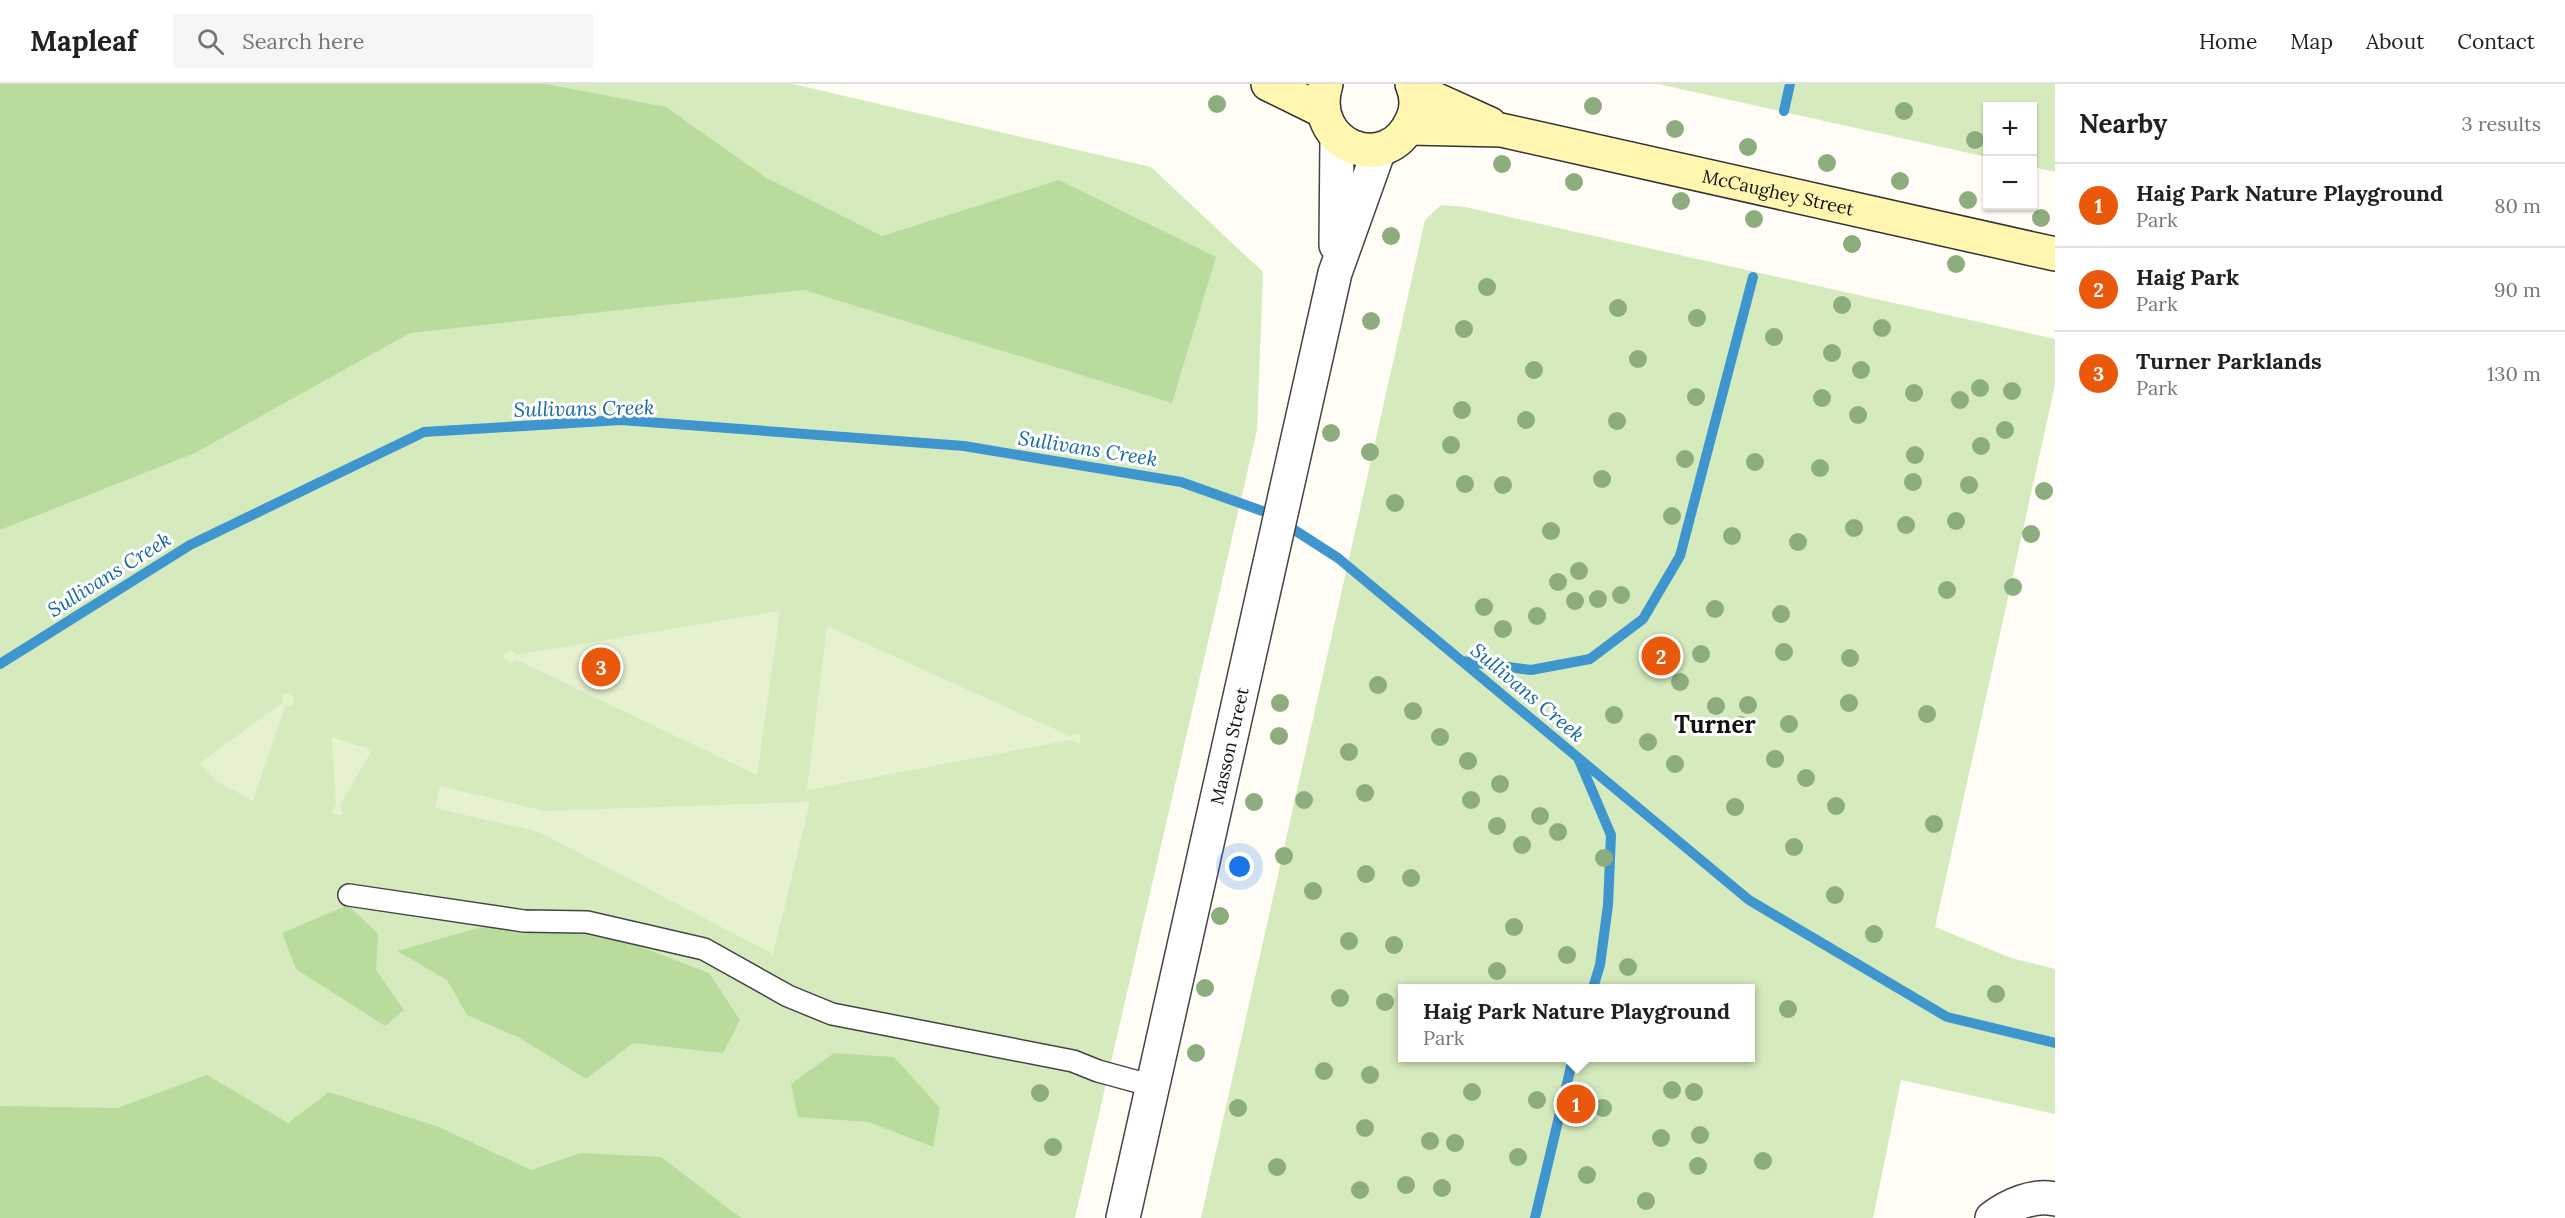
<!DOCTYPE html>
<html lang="en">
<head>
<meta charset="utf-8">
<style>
	body { margin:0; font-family:Lora,serif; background:#f6f6f6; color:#202124 }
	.controls { position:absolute; right:18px; top:18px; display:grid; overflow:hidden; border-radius:0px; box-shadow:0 2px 4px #0004 }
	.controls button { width:54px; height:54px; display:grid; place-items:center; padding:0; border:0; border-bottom:2px solid #e0e0e0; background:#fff; color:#202124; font:30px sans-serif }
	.you { position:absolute; left:1240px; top:783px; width:21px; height:21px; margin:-15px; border:4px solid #fff; border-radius:50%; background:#1a73e8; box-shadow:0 0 0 9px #1a73e833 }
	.badge { display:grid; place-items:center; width:39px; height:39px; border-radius:50%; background:#ea580c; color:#fff; font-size:20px; font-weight:700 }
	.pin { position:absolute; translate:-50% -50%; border:3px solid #fff; box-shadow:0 2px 6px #0006 }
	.popup { position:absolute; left:1398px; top:900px; width:357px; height:78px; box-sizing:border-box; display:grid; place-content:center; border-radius:0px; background:#fff; filter:drop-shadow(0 2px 4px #0005); font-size:20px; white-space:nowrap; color:#757577 }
	.popup b { font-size:22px; color:#202124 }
	.popup::after { content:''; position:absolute; left:50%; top:100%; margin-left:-12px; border:12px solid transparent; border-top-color:#fff }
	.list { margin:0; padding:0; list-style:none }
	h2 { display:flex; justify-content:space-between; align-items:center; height:78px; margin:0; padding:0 24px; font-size:26px }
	h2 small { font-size:20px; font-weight:400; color:#757577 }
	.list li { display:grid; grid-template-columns:39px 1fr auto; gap:18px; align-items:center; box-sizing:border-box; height:84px; padding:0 24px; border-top:2px solid #e0e0e0 }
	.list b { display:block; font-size:22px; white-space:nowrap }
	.list p { margin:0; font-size:20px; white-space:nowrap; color:#757577 }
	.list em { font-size:20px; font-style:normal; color:#757577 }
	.icon { flex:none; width:33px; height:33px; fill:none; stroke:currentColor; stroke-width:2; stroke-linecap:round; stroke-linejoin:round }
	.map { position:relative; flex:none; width:2055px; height:1134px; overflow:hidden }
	header { display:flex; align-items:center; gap:36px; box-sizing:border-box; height:84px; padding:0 30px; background:#fff; border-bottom:2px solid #e0e0e0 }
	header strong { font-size:28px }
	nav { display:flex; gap:33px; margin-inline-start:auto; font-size:21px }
	.search { width:420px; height:54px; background:#f6f6f6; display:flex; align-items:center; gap:15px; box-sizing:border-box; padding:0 21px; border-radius:0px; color:#757577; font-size:22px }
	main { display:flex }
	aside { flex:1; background:#fff }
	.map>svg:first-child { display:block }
	.green { fill:#d5ebbd; fill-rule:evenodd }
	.forest { fill:#b9dc9c }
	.pitch { fill:#e6f2cf }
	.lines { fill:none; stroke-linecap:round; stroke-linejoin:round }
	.stream { stroke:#3f96cf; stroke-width:10 }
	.lane-casing { stroke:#444; stroke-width:24 }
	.street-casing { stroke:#444; stroke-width:36 }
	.secondary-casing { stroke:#333; stroke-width:36 }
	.lane { stroke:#fff; stroke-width:21 }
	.street { stroke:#fff; stroke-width:33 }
	.secondary { stroke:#fff6b0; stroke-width:33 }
	.tree { fill:#8dad7f }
	.labels { text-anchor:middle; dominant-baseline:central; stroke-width:6; stroke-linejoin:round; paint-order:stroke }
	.street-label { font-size:18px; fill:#111; stroke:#fff }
	.water-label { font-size:20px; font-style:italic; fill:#1768a6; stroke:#fff }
	.district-label { font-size:24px; font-weight:bold; fill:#111; stroke:#fff }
</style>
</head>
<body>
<header>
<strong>Mapleaf</strong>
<div class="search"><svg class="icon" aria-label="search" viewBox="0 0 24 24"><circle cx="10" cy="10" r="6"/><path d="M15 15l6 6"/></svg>Search here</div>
<nav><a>Home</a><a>Map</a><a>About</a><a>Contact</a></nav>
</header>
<main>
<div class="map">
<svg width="2055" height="1134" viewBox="0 0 2055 1134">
	<rect width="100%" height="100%" fill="#fffdf5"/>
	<path class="green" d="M 0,0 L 793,0 L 1151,83 L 1263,188 L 1257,346 L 1075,1134 L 0,1134 Z
		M 1658,0 L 2055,0 L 2055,88 L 2033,83 L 2032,22 L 1988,22 L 1987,73 Z
		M 1441,121 L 1465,123 L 2055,255 L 2055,301 L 1935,843 L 2011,874 L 2055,885 L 2055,1030 L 1901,996 L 1873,1134 L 1201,1134 L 1425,136 ZM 1750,904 L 1750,974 L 1402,974 L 1402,904 Z"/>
	<path class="forest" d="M 0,0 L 546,0 L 666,23 L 765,93 L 882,152 L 1059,96 L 1216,173 L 1172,319 L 804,206 L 410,249 L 195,369 L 0,446 Z
		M 348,821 L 378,850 L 376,886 L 404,926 L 385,942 L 296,885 L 282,849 Z
		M 485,842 L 599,847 L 709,889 L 740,936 L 723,969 L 633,959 L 586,995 L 520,954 L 467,931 L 447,896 L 397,867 Z
		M 834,969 L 894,973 L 940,1024 L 933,1063 L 869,1038 L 798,1033 L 791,1000 Z
		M 207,991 L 288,1039 L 329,1008 L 439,1043 L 531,1086 L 581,1069 L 661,1073 L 741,1134 L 0,1134 L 0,1022 L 117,1024 Z"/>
	<path class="pitch" d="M 780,527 L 757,691 L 517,576 L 510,579 L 504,574 L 504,570 L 511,566 L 517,571 Z
		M 827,542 L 1070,652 L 1079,649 L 1081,657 L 1078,660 L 1070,656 L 807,706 Z
		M 287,609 L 293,613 L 294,617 L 292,621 L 285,622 L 253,717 L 215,696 L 200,679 L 282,619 L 283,611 Z
		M 332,653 L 372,666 L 340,721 L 343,729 L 340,731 L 333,730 L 332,726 L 336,721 Z
		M 440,702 L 544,727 L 810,718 L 773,870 L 539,748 L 435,724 Z"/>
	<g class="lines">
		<path class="stream" d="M 1784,27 L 1790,0
			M 1462,577 L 1531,586 L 1590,575 L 1643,535 L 1680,472 L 1753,193
			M 0,580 L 190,461 L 424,348 L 621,336 L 964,362 L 1181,398 L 1268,429 L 1338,474 L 1749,816 L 1947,933 L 2055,959
			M 1579,676 L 1611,751 L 1608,821 L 1600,881 L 1593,904
			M 1535,1134 L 1573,974"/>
		<defs>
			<path id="lane" d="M 349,811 L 524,837 L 587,838 L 704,865 L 788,912 L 832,930 L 1073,977 L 1098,987 L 1153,1002"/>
			<g id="street">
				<path d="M 1336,161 L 1337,54"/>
				<path id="s1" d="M 1123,1134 L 1335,189 L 1379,66"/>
				<path d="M 1992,1134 C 2009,1121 2034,1110 2055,1115"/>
			</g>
			<g id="secondary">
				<path d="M 1268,0 L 1323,27"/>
				<path d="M 1326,0 C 1307,61 1387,94 1412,36 C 1418,24 1417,12 1412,0"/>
				<path d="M 1415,6 L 1490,40"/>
				<path id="s2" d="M 1409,44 L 1501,46 L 2055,170"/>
			</g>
		</defs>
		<use href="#lane" class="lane-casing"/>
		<use href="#street" class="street-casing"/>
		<use href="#secondary" class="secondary-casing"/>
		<use href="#lane" class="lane"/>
		<use href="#street" class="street"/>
		<use href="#secondary" class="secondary"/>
	</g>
	<g class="tree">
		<circle cx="1217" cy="20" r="9"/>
		<circle cx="1593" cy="22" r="9"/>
		<circle cx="1904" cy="27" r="9"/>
		<circle cx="1675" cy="45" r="9"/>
		<circle cx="1975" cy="56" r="9"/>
		<circle cx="1748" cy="63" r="9"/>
		<circle cx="1827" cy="79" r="9"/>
		<circle cx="1502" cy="80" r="9"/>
		<circle cx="1900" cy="97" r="9"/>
		<circle cx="1574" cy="98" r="9"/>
		<circle cx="1968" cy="116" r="9"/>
		<circle cx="1681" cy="117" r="9"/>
		<circle cx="2041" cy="134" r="9"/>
		<circle cx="1754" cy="135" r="9"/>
		<circle cx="1391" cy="152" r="9"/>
		<circle cx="1852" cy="160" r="9"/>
		<circle cx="1956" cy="180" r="9"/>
		<circle cx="1487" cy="203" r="9"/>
		<circle cx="1842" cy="221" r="9"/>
		<circle cx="1618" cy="224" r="9"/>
		<circle cx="1697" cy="234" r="9"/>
		<circle cx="1371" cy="237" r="9"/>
		<circle cx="1882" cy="244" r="9"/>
		<circle cx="1464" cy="245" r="9"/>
		<circle cx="1774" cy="253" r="9"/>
		<circle cx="1832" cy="269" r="9"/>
		<circle cx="1638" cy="275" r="9"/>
		<circle cx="1534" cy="286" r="9"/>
		<circle cx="1861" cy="286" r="9"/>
		<circle cx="1980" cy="304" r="9"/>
		<circle cx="2012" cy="307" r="9"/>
		<circle cx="1914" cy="309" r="9"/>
		<circle cx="1696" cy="313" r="9"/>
		<circle cx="1822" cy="314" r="9"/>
		<circle cx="1960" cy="316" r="9"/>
		<circle cx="1462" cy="326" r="9"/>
		<circle cx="1858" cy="331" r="9"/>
		<circle cx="1526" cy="336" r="9"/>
		<circle cx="1617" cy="337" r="9"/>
		<circle cx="2005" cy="346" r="9"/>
		<circle cx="1331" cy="349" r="9"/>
		<circle cx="1451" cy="361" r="9"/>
		<circle cx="1981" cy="362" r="9"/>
		<circle cx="1370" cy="368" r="9"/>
		<circle cx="1915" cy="371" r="9"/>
		<circle cx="1685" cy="375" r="9"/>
		<circle cx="1755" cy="378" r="9"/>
		<circle cx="1820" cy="384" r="9"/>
		<circle cx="1602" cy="395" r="9"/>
		<circle cx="1913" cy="398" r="9"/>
		<circle cx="1465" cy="400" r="9"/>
		<circle cx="1503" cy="401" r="9"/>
		<circle cx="1969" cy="401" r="9"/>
		<circle cx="2044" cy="407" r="9"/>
		<circle cx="1395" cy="419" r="9"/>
		<circle cx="1672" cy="432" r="9"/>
		<circle cx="1956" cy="437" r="9"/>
		<circle cx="1906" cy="441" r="9"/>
		<circle cx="1854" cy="444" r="9"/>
		<circle cx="1551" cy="447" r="9"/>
		<circle cx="2031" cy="450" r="9"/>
		<circle cx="1732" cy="452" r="9"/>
		<circle cx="1798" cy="458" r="9"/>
		<circle cx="1579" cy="487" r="9"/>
		<circle cx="1558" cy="498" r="9"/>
		<circle cx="2013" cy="503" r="9"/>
		<circle cx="1947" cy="506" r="9"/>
		<circle cx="1621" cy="511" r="9"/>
		<circle cx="1598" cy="515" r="9"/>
		<circle cx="1575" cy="517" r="9"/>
		<circle cx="1484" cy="523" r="9"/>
		<circle cx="1715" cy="525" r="9"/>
		<circle cx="1781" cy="530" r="9"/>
		<circle cx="1537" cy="532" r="9"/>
		<circle cx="1503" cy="545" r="9"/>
		<circle cx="1784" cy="568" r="9"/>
		<circle cx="1701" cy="570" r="9"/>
		<circle cx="1850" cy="574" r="9"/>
		<circle cx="1680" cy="598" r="9"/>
		<circle cx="1378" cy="601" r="9"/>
		<circle cx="1280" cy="619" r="9"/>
		<circle cx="1849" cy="619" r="9"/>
		<circle cx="1748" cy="621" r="9"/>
		<circle cx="1716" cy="622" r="9"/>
		<circle cx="1413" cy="627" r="9"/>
		<circle cx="1927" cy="630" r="9"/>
		<circle cx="1614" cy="631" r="9"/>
		<circle cx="1789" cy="640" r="9"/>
		<circle cx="1740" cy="641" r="9"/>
		<circle cx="1279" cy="652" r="9"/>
		<circle cx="1440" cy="653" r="9"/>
		<circle cx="1648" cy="658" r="9"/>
		<circle cx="1349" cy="668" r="9"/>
		<circle cx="1775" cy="675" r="9"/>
		<circle cx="1468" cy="677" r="9"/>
		<circle cx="1675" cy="680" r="9"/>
		<circle cx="1806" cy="694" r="9"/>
		<circle cx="1500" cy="700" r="9"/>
		<circle cx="1365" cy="709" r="9"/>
		<circle cx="1304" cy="716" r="9"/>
		<circle cx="1471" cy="716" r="9"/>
		<circle cx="1254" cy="718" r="9"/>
		<circle cx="1836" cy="722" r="9"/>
		<circle cx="1735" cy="723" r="9"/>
		<circle cx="1540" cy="732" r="9"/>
		<circle cx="1934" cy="740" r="9"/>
		<circle cx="1497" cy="742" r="9"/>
		<circle cx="1558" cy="748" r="9"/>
		<circle cx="1522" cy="761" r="9"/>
		<circle cx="1794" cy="763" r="9"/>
		<circle cx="1284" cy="772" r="9"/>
		<circle cx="1604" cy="774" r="9"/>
		<circle cx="1366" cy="790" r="9"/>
		<circle cx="1411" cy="794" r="9"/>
		<circle cx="1313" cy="807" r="9"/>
		<circle cx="1835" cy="811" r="9"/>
		<circle cx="1220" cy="832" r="9"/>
		<circle cx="1514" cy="843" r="9"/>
		<circle cx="1874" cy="850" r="9"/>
		<circle cx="1349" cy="857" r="9"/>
		<circle cx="1394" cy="861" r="9"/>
		<circle cx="1567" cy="871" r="9"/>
		<circle cx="1628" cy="883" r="9"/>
		<circle cx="1497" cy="887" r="9"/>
		<circle cx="1205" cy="904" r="9"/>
		<circle cx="1996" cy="910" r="9"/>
		<circle cx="1340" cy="914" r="9"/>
		<circle cx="1385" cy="918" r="9"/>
		<circle cx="1788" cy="925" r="9"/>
		<circle cx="1196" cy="969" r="9"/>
		<circle cx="1324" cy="987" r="9"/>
		<circle cx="1370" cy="991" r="9"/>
		<circle cx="1672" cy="1006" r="9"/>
		<circle cx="1472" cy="1008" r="9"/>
		<circle cx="1694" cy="1008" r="9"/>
		<circle cx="1040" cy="1009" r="9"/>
		<circle cx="1537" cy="1016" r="9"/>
		<circle cx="1238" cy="1024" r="9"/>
		<circle cx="1603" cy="1024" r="9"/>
		<circle cx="1365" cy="1044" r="9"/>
		<circle cx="1700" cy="1051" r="9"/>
		<circle cx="1661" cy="1054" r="9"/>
		<circle cx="1430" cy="1057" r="9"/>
		<circle cx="1455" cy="1059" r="9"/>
		<circle cx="1053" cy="1063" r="9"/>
		<circle cx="1518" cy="1073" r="9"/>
		<circle cx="1763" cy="1077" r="9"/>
		<circle cx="1698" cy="1082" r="9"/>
		<circle cx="1277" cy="1083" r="9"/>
		<circle cx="1587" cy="1091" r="9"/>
		<circle cx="1406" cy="1101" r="9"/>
		<circle cx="1442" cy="1104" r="9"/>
		<circle cx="1360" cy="1106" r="9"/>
		<circle cx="1646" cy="1117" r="9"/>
	</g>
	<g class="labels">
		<g class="street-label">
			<text stroke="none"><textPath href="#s2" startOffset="376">McCaughey Street</textPath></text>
			<text stroke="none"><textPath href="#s1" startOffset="484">Masson Street</textPath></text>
		</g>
		<g class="water-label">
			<text transform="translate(584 324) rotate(-1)">Sullivans Creek</text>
			<text transform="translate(1088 364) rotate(9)">Sullivans Creek</text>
			<text transform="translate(109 490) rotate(-32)">Sullivans Creek</text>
			<text transform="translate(1528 608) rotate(40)">Sullivans Creek</text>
		</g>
		<g class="district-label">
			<text x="1715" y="640">Turner</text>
		</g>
	</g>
</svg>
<div class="controls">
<button>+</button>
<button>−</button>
</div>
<div class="you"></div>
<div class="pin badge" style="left:1576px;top:1020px">1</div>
<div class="popup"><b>Haig Park Nature Playground</b>Park</div>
<div class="pin badge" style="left:1661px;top:572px">2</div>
<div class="pin badge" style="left:601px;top:583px">3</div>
</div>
<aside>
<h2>Nearby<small>3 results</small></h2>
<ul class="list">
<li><span class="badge">1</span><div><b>Haig Park Nature Playground</b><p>Park</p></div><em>80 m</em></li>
<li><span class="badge">2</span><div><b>Haig Park</b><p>Park</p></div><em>90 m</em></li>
<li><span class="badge">3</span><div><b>Turner Parklands</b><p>Park</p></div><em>130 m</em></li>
</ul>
</aside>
</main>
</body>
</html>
